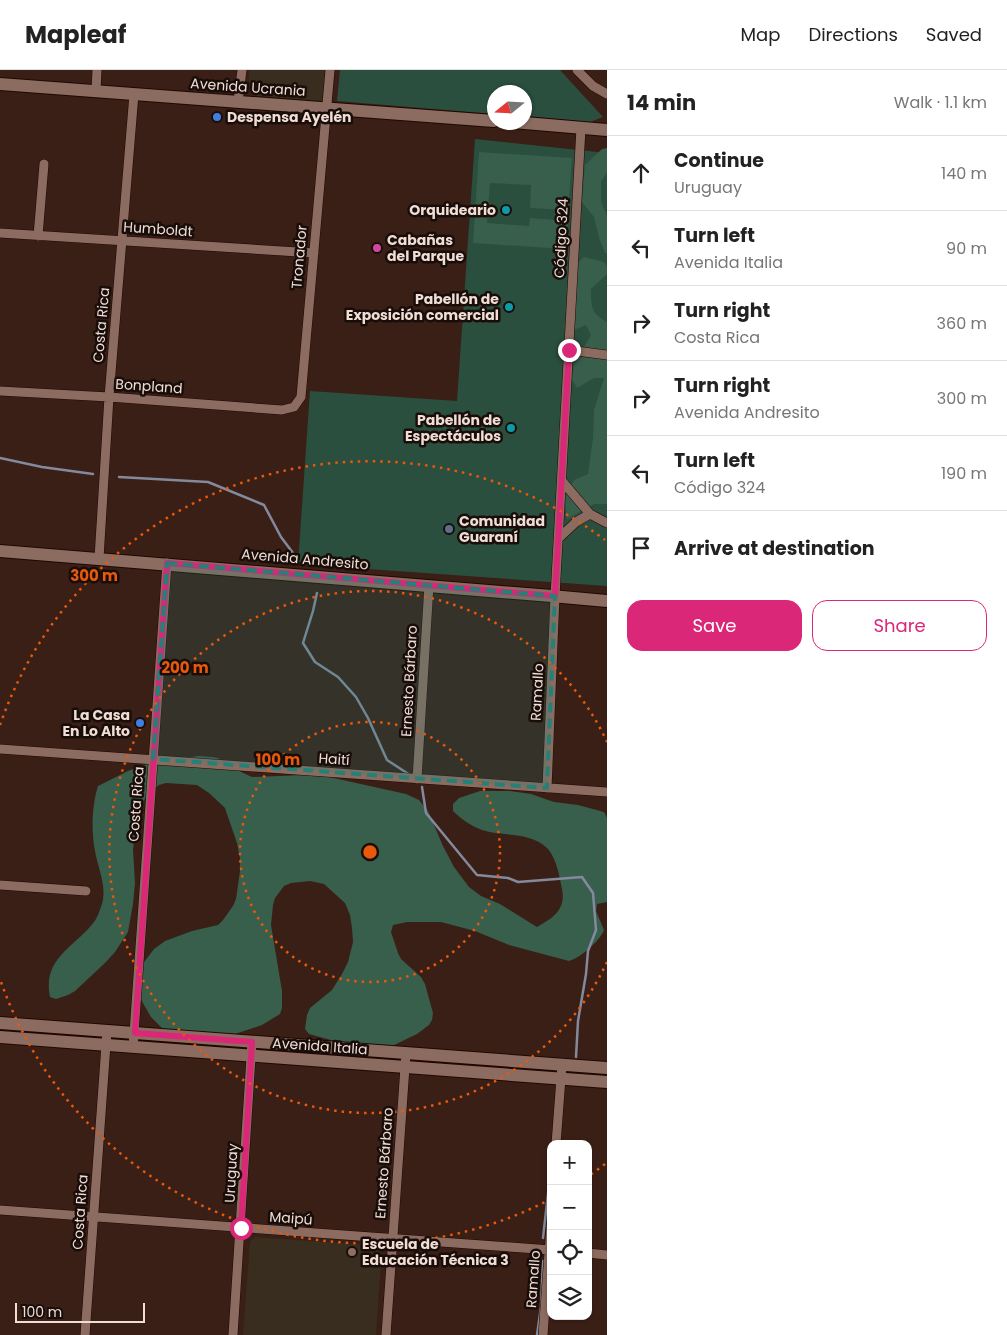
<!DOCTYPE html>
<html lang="en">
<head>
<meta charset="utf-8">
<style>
	body { margin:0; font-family:Poppins,sans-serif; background:#f2f2f2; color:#222 }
	.controls { position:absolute; right:15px; bottom:15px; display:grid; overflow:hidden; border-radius:10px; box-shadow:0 1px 4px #0004 }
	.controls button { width:45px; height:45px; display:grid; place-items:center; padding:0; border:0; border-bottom:1px solid #e0e0e0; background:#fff; color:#222; font:25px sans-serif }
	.compass { position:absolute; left:487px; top:15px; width:45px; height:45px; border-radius:50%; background:#fff; box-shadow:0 1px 4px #0004; rotate:252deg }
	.scale { position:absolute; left:15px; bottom:12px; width:130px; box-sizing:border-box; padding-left:5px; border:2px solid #efddd6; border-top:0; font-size:14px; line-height:18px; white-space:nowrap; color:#efddd6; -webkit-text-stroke:4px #190d09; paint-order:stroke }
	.stop { position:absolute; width:15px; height:15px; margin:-11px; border:4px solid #db2777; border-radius:50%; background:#fff }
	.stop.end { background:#db2777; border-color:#fff; box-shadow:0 1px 5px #0008 }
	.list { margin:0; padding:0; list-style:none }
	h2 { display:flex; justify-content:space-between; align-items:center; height:65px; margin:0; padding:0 20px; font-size:21px }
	h2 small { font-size:16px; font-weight:400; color:#767676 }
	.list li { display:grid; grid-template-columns:32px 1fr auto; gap:15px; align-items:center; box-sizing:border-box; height:75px; padding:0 20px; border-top:1px solid #e0e0e0 }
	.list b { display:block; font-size:19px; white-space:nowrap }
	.list p { margin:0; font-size:16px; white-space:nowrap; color:#767676 }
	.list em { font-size:16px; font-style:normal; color:#767676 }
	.actions { display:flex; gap:10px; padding:15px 20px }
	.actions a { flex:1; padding:11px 0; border:1px solid #db2777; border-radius:15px; text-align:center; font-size:18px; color:#db2777 }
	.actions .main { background:#db2777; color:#fff }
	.icon { flex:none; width:28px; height:28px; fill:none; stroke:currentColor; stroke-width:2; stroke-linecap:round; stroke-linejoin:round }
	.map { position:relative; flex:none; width:607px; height:1265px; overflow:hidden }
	header { display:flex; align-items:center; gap:30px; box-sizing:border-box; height:70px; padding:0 25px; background:#fff; border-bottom:1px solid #e0e0e0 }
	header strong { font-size:24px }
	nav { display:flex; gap:28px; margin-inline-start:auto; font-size:18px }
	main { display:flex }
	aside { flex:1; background:#fff }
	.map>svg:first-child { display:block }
	.education { fill:#382d1e }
	.green { fill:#2b4f3e }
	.forest { fill:#385e4c }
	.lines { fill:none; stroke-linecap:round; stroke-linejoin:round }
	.stream { stroke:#838a9e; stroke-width:2.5 }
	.minor-casing { stroke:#200802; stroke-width:10 }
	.secondary-casing { stroke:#200802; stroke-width:14 }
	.minor { stroke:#8c6c61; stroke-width:9 }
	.secondary { stroke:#8c6c61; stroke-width:12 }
	.route { stroke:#db2777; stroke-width:6 }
	.marked { fill:#258078; fill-opacity:0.2; stroke:#258078; stroke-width:4; stroke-dasharray:10 6; stroke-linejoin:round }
	.ring { fill:none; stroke:#e8590c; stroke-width:2.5; stroke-dasharray:2.5 5 }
	.shop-dot { fill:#3f7fe0; stroke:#190d09; stroke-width:2 }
	.culture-dot { fill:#0f9aa8; stroke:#190d09; stroke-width:2 }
	.hotel-dot { fill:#d1479c; stroke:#190d09; stroke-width:2 }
	.service-dot { fill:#5c6f8a; stroke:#190d09; stroke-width:2 }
	.education-dot { fill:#8d6e63; stroke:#190d09; stroke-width:2 }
	.labels { text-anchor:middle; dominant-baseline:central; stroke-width:5; stroke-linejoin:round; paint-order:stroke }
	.street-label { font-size:14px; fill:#efddd6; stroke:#190d09 }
	.poi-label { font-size:14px; font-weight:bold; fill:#efddd6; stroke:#190d09; text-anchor:start }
	.centre { fill:#e8590c; stroke:#190d09; stroke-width:2.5 }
	.ring-label { font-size:15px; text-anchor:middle; font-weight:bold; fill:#e8590c; stroke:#190d09; stroke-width:5; stroke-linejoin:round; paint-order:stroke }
</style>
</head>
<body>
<header>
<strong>Mapleaf</strong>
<nav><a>Map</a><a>Directions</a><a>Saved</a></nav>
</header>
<main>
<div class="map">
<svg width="607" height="1265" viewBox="0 0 607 1265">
	<rect width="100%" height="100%" fill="#3a1f16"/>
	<path class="education" d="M 249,0 L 325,0 L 322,32 L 257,26 L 251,21 L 249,9 Z
		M 255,1167 L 382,1176 L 376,1265 L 243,1265 L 250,1172 Z"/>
	<path class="green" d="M 340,0 L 560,0 L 603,47 L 590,52 L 525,46 L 524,22 L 494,22 L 494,44 L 337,31 Z
		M 475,69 L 607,83 L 607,516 L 298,494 L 310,321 L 457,331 Z"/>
	<path class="forest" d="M 607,78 L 607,103 L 601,111 L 601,132 L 607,146 L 607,183 L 605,183 L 599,168 L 594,147 L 582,132 L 585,95 L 602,79 Z
		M 479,82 L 572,88 L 568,140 L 530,138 L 531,115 L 490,113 L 487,153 L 529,156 L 530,148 L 568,151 L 566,179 L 473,173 Z
		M 584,187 L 604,192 L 607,197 L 607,204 L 591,219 C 591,235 591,244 607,252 L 607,434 L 594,434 L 567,449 L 565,427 L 574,410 L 588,404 L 593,368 L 594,340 L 604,308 L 594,308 L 577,318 L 572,309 L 574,295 L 591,265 L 586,255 L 574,260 L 577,193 Z
		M 198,686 L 212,687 L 218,688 L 237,700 L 252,707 L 304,705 L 329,707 L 406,724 L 419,730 L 428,741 L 443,776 L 454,797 L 469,817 L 481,826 L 500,834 L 537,857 C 553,848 566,840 562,819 C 559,805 557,790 548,779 C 531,761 503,767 482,760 C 471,756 461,749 453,741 L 453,734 L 459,728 L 480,721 L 510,721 L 531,724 L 554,732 L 578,735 L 604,742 L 607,748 L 607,832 L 597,834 L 596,841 L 604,860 C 600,871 580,888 569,891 L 509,875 L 475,861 L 441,852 L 407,852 L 393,855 L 391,862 L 398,883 L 401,889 L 421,907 L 425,914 L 433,943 L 432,950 L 429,955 L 417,964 L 392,976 L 349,975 L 309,964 L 305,959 L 307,945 L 310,938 L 332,920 L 342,904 L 348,892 L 353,872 L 352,858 L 350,845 L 345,833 L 324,814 L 310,811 L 291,813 L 284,816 L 275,828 L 273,835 L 271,855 L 282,921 L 282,938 L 280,944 L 262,955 L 211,972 L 189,974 L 176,969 L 165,961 L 151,947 L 144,935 L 138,923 L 139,899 L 154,879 L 165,871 L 192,861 L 218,855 L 223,850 L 233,836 L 236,829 L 240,801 L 240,788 L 237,773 L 227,744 L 225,738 L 209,723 L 197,715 L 166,713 L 159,715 L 146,726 L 137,749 L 133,779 L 135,813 L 133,834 L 128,862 L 115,882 L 105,893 L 75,921 L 68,925 L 56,929 L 50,927 C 42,888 75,877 94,852 C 98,847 100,839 102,834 C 107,815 98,799 95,781 C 91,761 92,735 98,716 L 128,701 L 147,694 Z"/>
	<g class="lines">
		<path class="stream" d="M 0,388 L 42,397 L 93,404
			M 119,407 L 208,412 L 264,435 L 281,467 L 299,491
			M 317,523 L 313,541 L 303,573 L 315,592 L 338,607 L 356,627 L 368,648 L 387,690 L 410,705
			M 422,717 L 426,743 L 477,805 L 508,808 L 518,812 L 582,807 L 593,823 L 596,860 L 588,881 L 586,904 L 578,951 L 576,987
			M 543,1168 L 550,1106
			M 537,1265 L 541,1237 L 543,1191"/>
		<defs>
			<path id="minor" d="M 577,0 L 593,16 L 607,24
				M 96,21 L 97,0
				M 238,32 L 242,0
				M 0,163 L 314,183
				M 38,166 L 44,94
				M 569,280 L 607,285
				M 0,321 L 109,327 L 282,340 L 294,337 L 301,327 L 330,0
				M 562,411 L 590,444 L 607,453
				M 559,468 L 576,452 L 590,444
				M 99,488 L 109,327 L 134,24
				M 0,679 L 607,722
				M 417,709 L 429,515
				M 547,718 L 555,526 L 581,58
				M 0,815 L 86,821
				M 133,977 L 167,493
				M 556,1074 L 562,995
				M 0,1140 L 551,1180
				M 588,1183 L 607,1185
				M 85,1265 L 107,961
				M 233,1265 L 252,972
				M 386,1265 L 406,983
				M 543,1265 L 551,1156"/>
			<path id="secondary" d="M 0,14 L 494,51
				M 513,52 L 607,60
				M 0,481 C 203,496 405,513 607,531
				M 0,953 L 607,998
				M 0,967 L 607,1012"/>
		</defs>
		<use href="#minor" class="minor-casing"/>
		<use href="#secondary" class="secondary-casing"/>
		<use href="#minor" class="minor"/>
		<use href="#secondary" class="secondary"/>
	</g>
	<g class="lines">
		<path class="route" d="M 241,1158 L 252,972 L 135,963 L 167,493 L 555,526 L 569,280"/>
	</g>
	<path class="marked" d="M 167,493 L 555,526 L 547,718 L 153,689 Z"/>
	<g class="ring">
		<circle cx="370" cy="782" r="130"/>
		<path d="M607 892A261 261 0 1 1 607 672"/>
		<path d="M605 1094A391 391 0 0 1 589 1106M551 1129A391 391 0 0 1 0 909M0 655A391 391 0 0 1 605 470"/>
	</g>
	<g class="shop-dot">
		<circle cx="217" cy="47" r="5"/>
		<circle cx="140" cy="653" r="5"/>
	</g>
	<g class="culture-dot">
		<circle cx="506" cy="140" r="5"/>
		<circle cx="509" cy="237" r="5"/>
		<circle cx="511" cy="358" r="5"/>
	</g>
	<circle class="hotel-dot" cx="377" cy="178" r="5"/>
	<circle class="service-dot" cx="449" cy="459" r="5"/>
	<circle class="education-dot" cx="352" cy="1182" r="5"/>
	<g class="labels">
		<g class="street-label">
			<text transform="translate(248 17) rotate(4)">Avenida Ucrania</text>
			<text transform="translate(158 159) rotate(4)">Humboldt</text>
			<text transform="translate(561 168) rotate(-87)">Código 324</text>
			<text transform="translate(299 187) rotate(-85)">Tronador</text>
			<text transform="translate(101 255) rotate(-85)">Costa Rica</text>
			<text transform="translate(149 316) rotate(4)">Bonpland</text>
			<text transform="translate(305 489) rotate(5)">Avenida Andresito</text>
			<text transform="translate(409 611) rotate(-87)">Ernesto Bárbaro</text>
			<text transform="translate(537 622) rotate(-87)">Ramallo</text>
			<text transform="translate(334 689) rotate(4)">Haití</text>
			<text transform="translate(136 734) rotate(-86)">Costa Rica</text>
			<text transform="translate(320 976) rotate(4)">Avenida Italia</text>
			<text transform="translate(384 1093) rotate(-86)">Ernesto Bárbaro</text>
			<text transform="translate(231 1103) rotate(-87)">Uruguay</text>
			<text transform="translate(80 1142) rotate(-86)">Costa Rica</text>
			<text transform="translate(291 1148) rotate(4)">Maipú</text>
			<text transform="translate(533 1209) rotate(-86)">Ramallo</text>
		</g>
		<g class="poi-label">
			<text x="227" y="47">Despensa Ayelén</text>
			<text x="496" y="140" text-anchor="end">Orquideario</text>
			<text x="387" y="170">Cabañas<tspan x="387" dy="16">del Parque</tspan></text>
			<text x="499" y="229" text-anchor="end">Pabellón de<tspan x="499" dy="16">Exposición comercial</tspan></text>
			<text x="501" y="350" text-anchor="end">Pabellón de<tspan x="501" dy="16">Espectáculos</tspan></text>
			<text x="459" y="451">Comunidad<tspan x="459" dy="16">Guaraní</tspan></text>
			<text x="130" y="645" text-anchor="end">La Casa<tspan x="130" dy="16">En Lo Alto</tspan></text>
			<text x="362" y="1174">Escuela de<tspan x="362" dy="16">Educación Técnica 3</tspan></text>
		</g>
	</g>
	<circle cx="370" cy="782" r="8" class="centre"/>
	<g class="ring-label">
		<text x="94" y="511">300 m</text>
		<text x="185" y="603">200 m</text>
		<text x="278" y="695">100 m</text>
	</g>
</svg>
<div class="controls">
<button>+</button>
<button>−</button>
<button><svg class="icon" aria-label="locate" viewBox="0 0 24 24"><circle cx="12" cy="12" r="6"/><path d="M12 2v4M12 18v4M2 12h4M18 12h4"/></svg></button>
<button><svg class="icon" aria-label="layers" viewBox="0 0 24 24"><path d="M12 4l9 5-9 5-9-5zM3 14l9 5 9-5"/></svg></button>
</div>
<svg class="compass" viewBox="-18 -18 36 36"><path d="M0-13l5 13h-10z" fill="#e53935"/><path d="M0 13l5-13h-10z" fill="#767676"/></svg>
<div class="scale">100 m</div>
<div class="stop" style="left:241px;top:1158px"></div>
<div class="stop end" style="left:569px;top:280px"></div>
</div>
<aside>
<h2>14 min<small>Walk · 1.1 km</small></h2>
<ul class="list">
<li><svg class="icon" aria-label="ahead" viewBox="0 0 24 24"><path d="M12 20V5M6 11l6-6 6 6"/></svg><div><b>Continue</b><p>Uruguay</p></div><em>140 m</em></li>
<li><svg class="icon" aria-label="left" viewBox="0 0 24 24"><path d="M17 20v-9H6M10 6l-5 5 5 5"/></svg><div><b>Turn left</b><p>Avenida Italia</p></div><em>90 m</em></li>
<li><svg class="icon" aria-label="right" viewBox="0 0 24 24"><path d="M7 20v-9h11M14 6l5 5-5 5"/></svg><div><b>Turn right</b><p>Costa Rica</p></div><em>360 m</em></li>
<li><svg class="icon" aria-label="right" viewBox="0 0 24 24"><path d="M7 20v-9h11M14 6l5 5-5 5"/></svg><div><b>Turn right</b><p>Avenida Andresito</p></div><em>300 m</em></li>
<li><svg class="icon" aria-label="left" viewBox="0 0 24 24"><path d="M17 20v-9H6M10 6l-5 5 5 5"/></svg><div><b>Turn left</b><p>Código 324</p></div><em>190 m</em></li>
<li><svg class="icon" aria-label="arrive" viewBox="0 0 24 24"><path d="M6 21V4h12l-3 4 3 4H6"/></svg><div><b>Arrive at destination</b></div></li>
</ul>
<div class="actions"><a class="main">Save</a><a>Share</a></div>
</aside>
</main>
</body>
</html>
